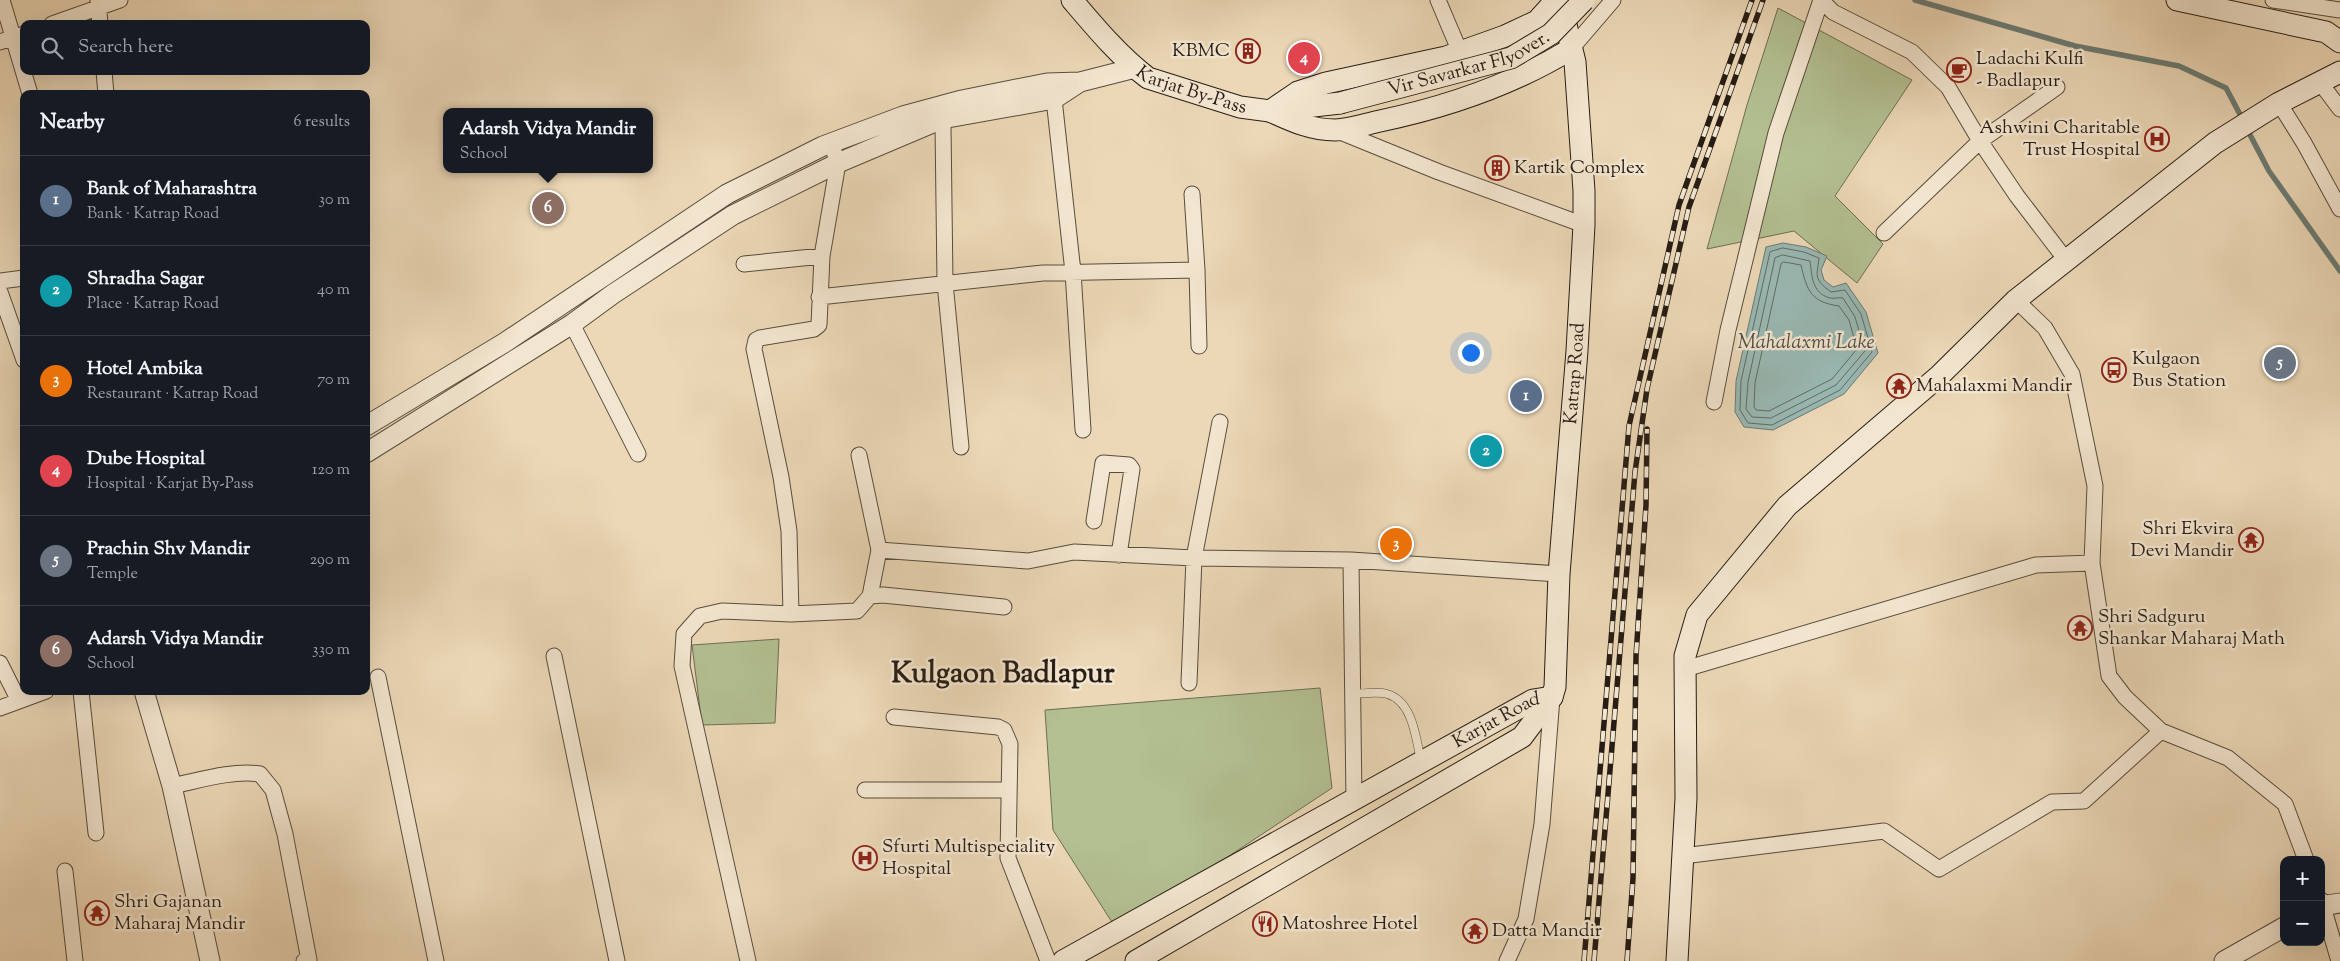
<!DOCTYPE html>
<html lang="en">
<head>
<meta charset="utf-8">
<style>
	body { margin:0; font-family:"Sorts Mill Goudy",serif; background:#20242c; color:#f1f3f6 }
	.controls { position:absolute; right:15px; bottom:15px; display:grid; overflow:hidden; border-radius:10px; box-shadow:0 5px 20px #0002 }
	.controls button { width:45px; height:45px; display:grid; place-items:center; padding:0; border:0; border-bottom:1px solid #363941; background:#171b24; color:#f1f3f6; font:25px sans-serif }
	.you { position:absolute; left:1470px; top:352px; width:18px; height:18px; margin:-12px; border:4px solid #fff; border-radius:50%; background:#1a73e8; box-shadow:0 0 0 8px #1a73e833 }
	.badge { display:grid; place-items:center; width:32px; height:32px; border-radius:50%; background:#c59692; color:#fff; font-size:16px; font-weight:700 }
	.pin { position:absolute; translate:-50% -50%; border:2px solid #fff; box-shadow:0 1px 5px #0006 }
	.popup { position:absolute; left:443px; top:108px; width:210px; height:65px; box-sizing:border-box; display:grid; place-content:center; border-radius:10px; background:#171b24; filter:drop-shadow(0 1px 4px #0005); font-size:16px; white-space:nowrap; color:#9ea1a6 }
	.popup b { font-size:19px; color:#f1f3f6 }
	.popup::after { content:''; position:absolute; left:50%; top:100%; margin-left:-10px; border:10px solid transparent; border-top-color:#171b24 }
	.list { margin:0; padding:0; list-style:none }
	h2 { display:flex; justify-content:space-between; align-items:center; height:65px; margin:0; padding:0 20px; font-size:21px }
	h2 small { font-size:16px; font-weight:400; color:#9ea1a6 }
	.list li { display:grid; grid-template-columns:32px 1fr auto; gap:15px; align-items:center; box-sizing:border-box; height:90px; padding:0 20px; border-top:1px solid #363941 }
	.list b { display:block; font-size:19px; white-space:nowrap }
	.list p { margin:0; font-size:16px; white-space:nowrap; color:#9ea1a6 }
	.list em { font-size:16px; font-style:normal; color:#9ea1a6 }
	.icon { flex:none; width:28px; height:28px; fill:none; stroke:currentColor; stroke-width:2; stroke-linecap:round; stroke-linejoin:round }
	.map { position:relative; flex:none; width:2340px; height:961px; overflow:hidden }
	.search { position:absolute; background:#171b24; box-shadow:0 5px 20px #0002; left:20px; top:20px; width:350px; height:55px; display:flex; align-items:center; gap:12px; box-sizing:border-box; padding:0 18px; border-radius:10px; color:#9ea1a6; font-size:19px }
	.panel { position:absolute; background:#171b24; box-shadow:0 5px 20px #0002; left:20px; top:90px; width:350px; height:605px; border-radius:10px }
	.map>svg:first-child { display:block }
	.green { fill:#b3c092; stroke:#6d6e53 }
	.water { fill:#99b9b4; stroke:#6b7b74 }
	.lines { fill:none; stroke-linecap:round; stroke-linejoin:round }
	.shore { stroke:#606b64; stroke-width:1 }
	.stream { stroke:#6b7b74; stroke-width:5.5 }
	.service-casing { stroke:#584c3d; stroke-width:9 }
	.minor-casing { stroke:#584c3d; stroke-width:17 }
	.tertiary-casing { stroke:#584c3d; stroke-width:21 }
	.secondary-casing { stroke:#271d14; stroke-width:23 }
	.service { stroke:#f3e6d0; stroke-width:8 }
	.minor { stroke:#f3e6d0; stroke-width:15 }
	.tertiary { stroke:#f3e6d0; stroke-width:19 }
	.secondary { stroke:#f3e6d0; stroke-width:21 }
	.rail-casing { stroke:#271d14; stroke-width:5.5 }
	.rail { stroke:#f3e6d0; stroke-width:4; stroke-dasharray:11; stroke-linecap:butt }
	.secondary-bridge-casing { stroke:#271d14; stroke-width:23; stroke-linecap:butt }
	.secondary-bridge { stroke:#f3e6d0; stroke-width:21 }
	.labels { text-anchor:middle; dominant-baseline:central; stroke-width:5; stroke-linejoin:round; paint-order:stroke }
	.poi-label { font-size:19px; fill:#271d14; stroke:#f3e6d0; text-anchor:start }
	.street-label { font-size:19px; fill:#271d14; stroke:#f3e6d0 }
	.water-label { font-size:20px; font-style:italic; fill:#494c44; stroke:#f3e6d0 }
	.town-label { font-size:29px; font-weight:bold; fill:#271d14; stroke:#f3e6d0 }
</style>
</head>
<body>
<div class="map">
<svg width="2340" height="961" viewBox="0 0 2340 961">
	<rect width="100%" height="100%" fill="#ecd8b7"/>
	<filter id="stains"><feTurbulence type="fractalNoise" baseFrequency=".004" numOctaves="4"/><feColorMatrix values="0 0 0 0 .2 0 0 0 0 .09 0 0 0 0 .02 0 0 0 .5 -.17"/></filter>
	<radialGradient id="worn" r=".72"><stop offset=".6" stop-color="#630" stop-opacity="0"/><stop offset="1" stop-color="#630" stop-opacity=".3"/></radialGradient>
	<path class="green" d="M 1778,8 L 1912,80 L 1835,196 L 1883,244 L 1857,283 L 1794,231 L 1707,249 L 1747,105 Z
		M 779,639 L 775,723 L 702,725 L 692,645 Z
		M 1320,688 L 1332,788 L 1117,930 L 1053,830 L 1045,710 Z"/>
	<path class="water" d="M 1783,243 L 1806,247 L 1827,256 L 1821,270 L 1824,280 L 1833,287 L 1846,283 L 1866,312 L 1878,353 L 1844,394 L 1773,430 L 1744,427 L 1735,412 L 1736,381 L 1766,247 Z"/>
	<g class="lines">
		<path class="shore" d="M 1783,248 L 1804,252 L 1819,258 C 1817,276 1813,279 1831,292 L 1845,290 L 1861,314 L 1872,352 L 1840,390 L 1772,425 L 1748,423 L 1740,410 L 1741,381 L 1770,252 Z
			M 1783,255 L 1810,261 C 1812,274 1811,293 1830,298 C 1834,299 1839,297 1843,298 L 1855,317 L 1865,351 L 1836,385 L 1771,418 L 1752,417 L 1746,409 L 1748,382 L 1775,258 Z
			M 1784,262 L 1801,265 C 1807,291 1811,302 1839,306 L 1849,320 L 1857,349 L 1832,379 L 1769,411 L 1756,410 L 1754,407 L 1755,383 L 1781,264 Z"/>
		<path class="stream" d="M 1915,0 L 2075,46 L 2179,66 L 2226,88 L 2243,120
			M 2247,129 L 2269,171 L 2340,271"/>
		<defs>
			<path id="service" d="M 1351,694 C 1362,694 1377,691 1387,694 C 1413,701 1416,739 1421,761"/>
			<path id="minor" d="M 2,0 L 30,94
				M 98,0 L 100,24
				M 1438,0 L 1460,52
				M 1821,0 L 1833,12 L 1912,52 L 1948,87 L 1980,141 L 2017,196 L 2066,260
				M 2273,0 L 2340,10
				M 52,24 L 120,0
				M 0,42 L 24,34
				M 1571,49 L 1613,0
				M 104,71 L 106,94
				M 2319,81 L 2340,109
				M 1054,99 L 1073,272 L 1083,430
				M 2279,103 L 2304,143 L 2340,209
				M 942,119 L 943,125 L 945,283 L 961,447
				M 1338,131 L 1439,172 L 1584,225
				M 1192,194 L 1197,270 L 1199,346
				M 1884,233 L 1980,141 L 2057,87
				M 744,264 L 822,256
				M 0,281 L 24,278
				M 0,292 L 24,360
				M 819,297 L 1043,273 L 1197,270
				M 2016,300 L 2045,328 L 2072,374 L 2095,486 L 2092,563
				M 572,324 L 638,454
				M 1714,402 L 1728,330 L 1776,133 L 1821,0
				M 859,455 L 879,550 L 870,596
				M 1094,521 L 1103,463 L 1129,465 L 1132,469 L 1119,555
				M 879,550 L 1028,561 L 1074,552 L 1194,558 L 1351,560 L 1559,574
				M 1351,560 L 1354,801
				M 791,614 L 789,531 L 781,477 L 754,349 L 756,340 L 760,338 L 814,329 L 819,325 L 822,256 L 838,163 L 831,143
				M 554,656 L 617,961
				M 0,663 L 19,701
				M 1685,669 L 2036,565 L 2092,563 L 2109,676 L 2125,697 L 2161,731 L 2228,758 L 2285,804 L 2306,860
				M 378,677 L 436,961
				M 1189,683 L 1194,558 L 1220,422
				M 81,691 L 96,833
				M 0,708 L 46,691
				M 894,717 L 998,727 L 1004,730 L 1010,744 L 1008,858 L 1048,961
				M 172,786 C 201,780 232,770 260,774 L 273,790 L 285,834 L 309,960 L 304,961
				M 865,790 L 1009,790
				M 1683,856 L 1884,831 L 1939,869 L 2052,802 L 2084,801 L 2161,731
				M 65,871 L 75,961
				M 2321,900 L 2339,961
				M 748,961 L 682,666 L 684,634 L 700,616 L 722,611 L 791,614 L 857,611 L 870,596 L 883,595 L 1004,607
				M 1507,961 L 1526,919 L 1542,824 L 1552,698"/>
			<path id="tertiary" d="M 366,426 L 504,343 L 727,194 L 823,146 L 903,116 L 962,100 L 1047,83 L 1080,82 L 1135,68
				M 366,453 L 572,324 L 613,294 L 733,215 L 838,163 L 942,119 L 1054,99 L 1080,82
				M 144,691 L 172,786 L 210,961
				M 2321,906 L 2340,903
				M 2224,961 L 2284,927"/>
			<g id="secondary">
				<path id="s1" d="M 1072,0 C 1095,27 1119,56 1148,78 L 1240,107 L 1270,111 L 1340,103"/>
				<path d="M 2177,0 L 2326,32 L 2340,42"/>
				<path d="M 1270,111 C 1292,121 1311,130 1335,130 C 1349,130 1366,124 1380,121 C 1447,107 1512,85 1571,49"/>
				<path d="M 1270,111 L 1298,92 L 1326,83 L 1446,57 L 1505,36 L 1537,21 L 1556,0"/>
				<path id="s2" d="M 1063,961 L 1533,700 L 1552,697"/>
				<path id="s3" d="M 1136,961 L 1522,737 L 1552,697 L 1555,687 L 1559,574 L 1577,351 L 1584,225 L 1584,191 L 1575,62 L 1560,0"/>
				<path d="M 1677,961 L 1686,798 L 1685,656 L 1697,615 L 1787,506 L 1939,376 L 2016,300 L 2215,143 L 2279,103 L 2340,72"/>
			</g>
		</defs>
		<use href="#service" class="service-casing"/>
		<use href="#minor" class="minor-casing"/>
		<use href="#tertiary" class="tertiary-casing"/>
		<use href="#secondary" class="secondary-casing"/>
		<use href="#service" class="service"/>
		<use href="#minor" class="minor"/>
		<use href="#tertiary" class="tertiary"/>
		<use href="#secondary" class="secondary"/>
		<defs>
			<path id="rail" d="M 1584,961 L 1629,426 L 1679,205 L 1752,0
				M 1594,961 L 1635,472 L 1647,389 L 1689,207 L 1763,0
				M 1627,961 L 1633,878 L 1636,656 L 1646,505 L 1647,429"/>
		</defs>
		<use href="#rail" class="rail-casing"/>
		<use href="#rail" class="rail"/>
		<defs>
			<g id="secondary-bridge">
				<path id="s4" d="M 1340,103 L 1511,58 L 1551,34 L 1584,0"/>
			</g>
		</defs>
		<use href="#secondary-bridge" class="secondary-bridge-casing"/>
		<use href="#secondary-bridge" class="secondary-bridge"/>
	</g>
	<defs>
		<symbol id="building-ring" viewBox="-11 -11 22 22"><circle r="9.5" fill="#f3e6d0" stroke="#8f2418" stroke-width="1.5"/><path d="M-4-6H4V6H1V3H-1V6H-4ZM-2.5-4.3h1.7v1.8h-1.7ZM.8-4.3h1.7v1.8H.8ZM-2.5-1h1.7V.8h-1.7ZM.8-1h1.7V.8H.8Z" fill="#8f2418"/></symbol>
		<symbol id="cafe-ring" viewBox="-11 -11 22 22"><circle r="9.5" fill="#f3e6d0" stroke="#8f2418" stroke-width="1.5"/><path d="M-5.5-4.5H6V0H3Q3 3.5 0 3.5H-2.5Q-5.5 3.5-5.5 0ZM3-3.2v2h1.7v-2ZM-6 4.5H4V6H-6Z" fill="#8f2418"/></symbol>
		<symbol id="hospital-ring" viewBox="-11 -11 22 22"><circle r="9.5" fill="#f3e6d0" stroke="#8f2418" stroke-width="1.5"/><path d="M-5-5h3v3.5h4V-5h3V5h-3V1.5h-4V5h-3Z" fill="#8f2418"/></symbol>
		<symbol id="bus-ring" viewBox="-11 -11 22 22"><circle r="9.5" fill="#f3e6d0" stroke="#8f2418" stroke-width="1.5"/><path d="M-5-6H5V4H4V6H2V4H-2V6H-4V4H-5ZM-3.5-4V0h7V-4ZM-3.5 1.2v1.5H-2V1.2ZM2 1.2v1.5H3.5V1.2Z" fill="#8f2418"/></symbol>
		<symbol id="temple-ring" viewBox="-11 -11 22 22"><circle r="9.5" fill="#f3e6d0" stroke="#8f2418" stroke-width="1.5"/><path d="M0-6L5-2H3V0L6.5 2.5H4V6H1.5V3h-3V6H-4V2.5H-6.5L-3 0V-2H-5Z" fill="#8f2418"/></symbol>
		<symbol id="restaurant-ring" viewBox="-11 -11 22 22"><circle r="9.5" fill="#f3e6d0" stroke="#8f2418" stroke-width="1.5"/><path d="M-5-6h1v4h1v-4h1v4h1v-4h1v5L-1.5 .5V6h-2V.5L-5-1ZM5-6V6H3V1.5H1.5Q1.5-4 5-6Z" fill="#8f2418"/></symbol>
	</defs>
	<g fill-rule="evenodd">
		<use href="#building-ring" x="1234" y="37" width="28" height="28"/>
		<use href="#cafe-ring" x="1945" y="56" width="28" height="28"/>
		<use href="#hospital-ring" x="2143" y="125" width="28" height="28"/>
		<use href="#building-ring" x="1483" y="154" width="28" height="28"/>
		<use href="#bus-ring" x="2100" y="356" width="28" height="28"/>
		<use href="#temple-ring" x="1885" y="372" width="28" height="28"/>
		<use href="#temple-ring" x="2237" y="526" width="28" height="28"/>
		<use href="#temple-ring" x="2066" y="614" width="28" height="28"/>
		<use href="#hospital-ring" x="851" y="844" width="28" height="28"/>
		<use href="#temple-ring" x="83" y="899" width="28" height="28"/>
		<use href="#restaurant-ring" x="1251" y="910" width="28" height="28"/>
		<use href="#temple-ring" x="1461" y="917" width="28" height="28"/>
	</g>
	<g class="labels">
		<g class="poi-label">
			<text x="1230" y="51" text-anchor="end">KBMC</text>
			<text x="1976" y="59">Ladachi Kulfi<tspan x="1976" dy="22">- Badlapur</tspan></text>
			<text x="2140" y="128" text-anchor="end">Ashwini Charitable<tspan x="2140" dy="22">Trust Hospital</tspan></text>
			<text x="1514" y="168">Kartik Complex</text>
			<text x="2132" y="359">Kulgaon<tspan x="2132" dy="22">Bus Station</tspan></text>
			<text x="1916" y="386">Mahalaxmi Mandir</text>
			<text x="2234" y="529" text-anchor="end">Shri Ekvira<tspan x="2234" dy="22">Devi Mandir</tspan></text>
			<text x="2098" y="617">Shri Sadguru<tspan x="2098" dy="22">Shankar Maharaj Math</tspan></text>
			<text x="882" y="847">Sfurti Multispeciality<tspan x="882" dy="22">Hospital</tspan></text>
			<text x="114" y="902">Shri Gajanan<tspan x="114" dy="22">Maharaj Mandir</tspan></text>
			<text x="1282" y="924">Matoshree Hotel</text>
			<text x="1492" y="931">Datta Mandir</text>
		</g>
		<g class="street-label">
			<text stroke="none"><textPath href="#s4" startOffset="135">Vir Savarkar Flyover.</textPath></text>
			<text stroke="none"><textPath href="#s1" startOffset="154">Karjat By-Pass</textPath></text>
			<text stroke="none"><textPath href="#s3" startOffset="821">Katrap Road</textPath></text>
			<text stroke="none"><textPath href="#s2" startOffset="496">Karjat Road</textPath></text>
		</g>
		<g class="water-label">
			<text x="1806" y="343">Mahalaxmi Lake</text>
		</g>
		<g class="town-label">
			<text x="1003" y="675">Kulgaon Badlapur</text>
		</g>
	</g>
	<rect width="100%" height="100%" filter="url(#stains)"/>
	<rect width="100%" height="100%" fill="url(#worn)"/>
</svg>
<div class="controls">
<button>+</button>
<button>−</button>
</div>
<div class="you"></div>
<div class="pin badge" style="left:1526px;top:396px;background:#5c6f8a">1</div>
<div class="pin badge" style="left:1486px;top:451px;background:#0f9aa8">2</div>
<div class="pin badge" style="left:1396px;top:544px;background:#e8710a">3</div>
<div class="pin badge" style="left:1304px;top:58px;background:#e0444e">4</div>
<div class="pin badge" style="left:2280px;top:363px;background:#6b7280">5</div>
<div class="pin badge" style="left:548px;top:208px;background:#8d6e63">6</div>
<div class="popup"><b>Adarsh Vidya Mandir</b>School</div>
<div class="search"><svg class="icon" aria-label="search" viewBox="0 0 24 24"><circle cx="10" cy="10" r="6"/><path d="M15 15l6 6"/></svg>Search here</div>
<section class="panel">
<h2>Nearby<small>6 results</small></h2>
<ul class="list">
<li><span class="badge" style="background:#5c6f8a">1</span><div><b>Bank of Maharashtra</b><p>Bank · Katrap Road</p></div><em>30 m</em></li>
<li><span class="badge" style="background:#0f9aa8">2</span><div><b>Shradha Sagar</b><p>Place · Katrap Road</p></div><em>40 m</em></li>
<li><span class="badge" style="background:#e8710a">3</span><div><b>Hotel Ambika</b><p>Restaurant · Katrap Road</p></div><em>70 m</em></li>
<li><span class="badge" style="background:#e0444e">4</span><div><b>Dube Hospital</b><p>Hospital · Karjat By-Pass</p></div><em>120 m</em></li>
<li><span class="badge" style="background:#6b7280">5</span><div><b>Prachin Shv Mandir</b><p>Temple</p></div><em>290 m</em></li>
<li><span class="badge" style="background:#8d6e63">6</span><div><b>Adarsh Vidya Mandir</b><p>School</p></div><em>330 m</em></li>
</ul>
</section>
</div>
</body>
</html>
